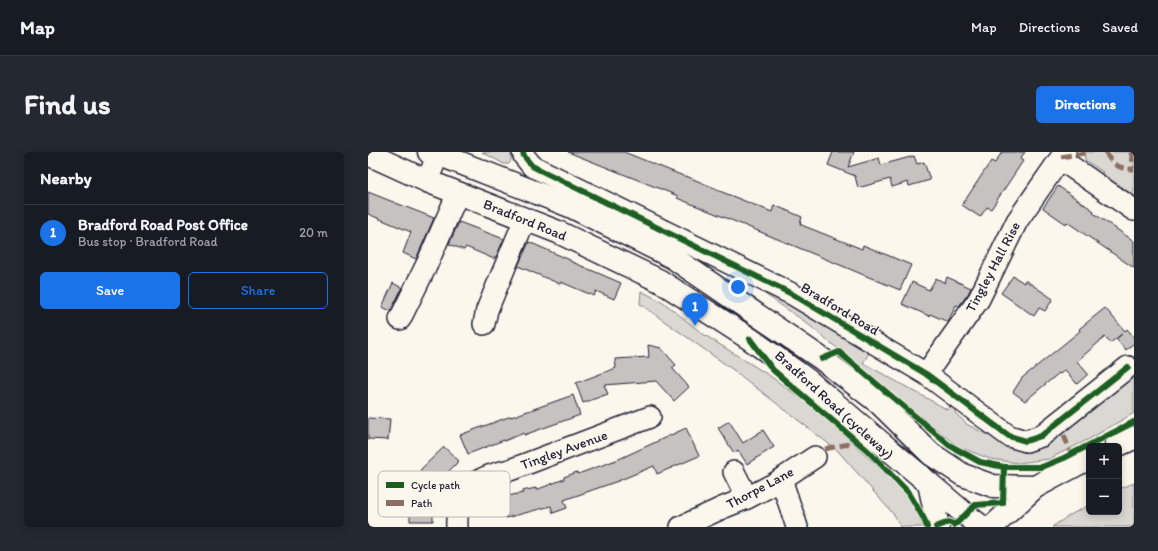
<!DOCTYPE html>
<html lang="en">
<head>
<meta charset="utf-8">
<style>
	body { margin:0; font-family:Itim,sans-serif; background:#242831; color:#f1f3f6 }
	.controls { position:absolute; right:12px; bottom:12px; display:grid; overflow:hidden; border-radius:6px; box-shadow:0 2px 10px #0003 }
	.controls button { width:36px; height:36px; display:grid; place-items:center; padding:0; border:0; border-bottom:1px solid #363941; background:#171b24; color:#f1f3f6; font:20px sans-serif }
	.you { position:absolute; left:370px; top:135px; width:14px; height:14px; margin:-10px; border:3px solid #fff; border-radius:50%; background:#1a73e8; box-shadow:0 0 0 6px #1a73e833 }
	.badge { display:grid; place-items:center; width:26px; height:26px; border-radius:50%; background:#1a73e8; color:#fff; font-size:13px; font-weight:700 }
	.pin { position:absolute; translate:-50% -33px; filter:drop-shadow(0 1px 2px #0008) }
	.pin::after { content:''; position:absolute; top:21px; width:14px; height:12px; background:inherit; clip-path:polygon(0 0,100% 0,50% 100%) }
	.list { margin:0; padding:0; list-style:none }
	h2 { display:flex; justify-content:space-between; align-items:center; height:52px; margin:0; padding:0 16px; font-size:17px }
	h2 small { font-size:13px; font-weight:400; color:#9ea1a6 }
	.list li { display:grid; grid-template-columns:26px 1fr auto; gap:12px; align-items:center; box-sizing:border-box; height:56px; padding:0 16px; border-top:1px solid #363941 }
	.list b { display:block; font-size:15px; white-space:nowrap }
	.list p { margin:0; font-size:13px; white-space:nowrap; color:#9ea1a6 }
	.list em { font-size:13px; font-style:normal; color:#9ea1a6 }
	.actions { display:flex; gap:8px; padding:12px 16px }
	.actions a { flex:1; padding:9px 0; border:1px solid #1a73e8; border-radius:6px; text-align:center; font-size:14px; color:#1a73e8 }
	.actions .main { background:#1a73e8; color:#fff }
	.map { position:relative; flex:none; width:766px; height:375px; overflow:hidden; border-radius:6px }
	header { display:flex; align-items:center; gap:24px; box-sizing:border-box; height:56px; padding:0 20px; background:#171b24; border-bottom:1px solid #363941 }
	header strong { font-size:19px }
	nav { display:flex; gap:22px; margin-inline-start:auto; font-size:14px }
	.intro { display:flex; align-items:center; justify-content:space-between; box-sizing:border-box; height:96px; padding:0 24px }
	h1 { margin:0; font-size:28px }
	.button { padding:10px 18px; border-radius:6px; background:#1a73e8; color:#fff; font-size:14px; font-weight:700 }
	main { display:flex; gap:24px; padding:0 24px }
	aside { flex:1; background:#171b24; border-radius:6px; box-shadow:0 2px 10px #0003 }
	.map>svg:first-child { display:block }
	.green { fill:#dbd8d3; stroke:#7e7d87 }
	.building { fill:#c6c2c0; stroke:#22223b }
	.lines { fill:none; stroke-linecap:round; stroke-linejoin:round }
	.minor-casing { stroke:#22223b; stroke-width:24 }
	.major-casing { stroke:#22223b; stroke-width:25 }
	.highway-casing { stroke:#22223b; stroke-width:25 }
	.minor { stroke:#fbf7ec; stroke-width:21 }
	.major { stroke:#fbf7ec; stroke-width:22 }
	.highway { stroke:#fbf7ec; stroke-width:22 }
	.quiet { stroke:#8d6e63; stroke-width:5; stroke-dasharray:10 5; stroke-linecap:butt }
	.cycleway-casing { stroke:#fbf7ec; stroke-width:8 }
	.cycleway { stroke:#1b5e20; stroke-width:6 }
	.labels { text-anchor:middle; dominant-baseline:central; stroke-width:3; stroke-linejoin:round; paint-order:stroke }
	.street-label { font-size:14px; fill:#22223b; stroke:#fbf7ec }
	.key { fill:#fbf7ec; stroke:#bab7b7; stroke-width:1 }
	.key-label { font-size:11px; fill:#22223b }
</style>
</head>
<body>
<header>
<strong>Map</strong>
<nav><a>Map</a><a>Directions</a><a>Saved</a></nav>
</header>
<div class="intro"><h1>Find us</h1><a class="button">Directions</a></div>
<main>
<aside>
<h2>Nearby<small></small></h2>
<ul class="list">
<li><span class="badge">1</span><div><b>Bradford Road Post Office</b><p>Bus stop · Bradford Road</p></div><em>20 m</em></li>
</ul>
<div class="actions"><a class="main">Save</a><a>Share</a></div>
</aside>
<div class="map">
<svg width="766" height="375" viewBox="0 0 766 375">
	<rect width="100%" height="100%" fill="#fbf7ec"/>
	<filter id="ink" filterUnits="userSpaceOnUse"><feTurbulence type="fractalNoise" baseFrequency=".025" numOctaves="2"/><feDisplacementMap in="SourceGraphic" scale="8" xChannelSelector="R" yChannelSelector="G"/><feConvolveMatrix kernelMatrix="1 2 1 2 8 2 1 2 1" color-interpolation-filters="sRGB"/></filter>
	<g filter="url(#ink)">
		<path class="green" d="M 114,0 L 142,0 C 144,5 144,7 141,12 L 136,12 Z
			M 716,0 L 766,0 L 766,47 L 732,24 L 735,20 L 717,8 Z
			M 362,118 L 504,196 L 495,211 L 580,258 L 585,249 L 588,262 L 600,273 L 630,288 L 650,292 L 766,221 L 766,261 L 723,286 L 681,307 L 650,311 L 622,307 L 589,294 L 436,169 Z
			M 273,139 L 295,150 L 335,182 L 402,224 L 438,250 L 486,292 L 535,338 L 550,362 L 555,375 L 532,375 L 527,364 L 470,299 L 364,217 L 272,152 Z
			M 766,331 L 766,375 L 684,375 L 702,363 L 721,353 L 721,360 L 751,360 L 751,337 Z"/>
		<path class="building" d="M 200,0 L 256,0 L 318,25 L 318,24 L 349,37 L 349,38 L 404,60 L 406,53 L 434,65 L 432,72 L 436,74 L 494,97 L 495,93 L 543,113 L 532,138 L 395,81 L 309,46 L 310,44 Z
			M 465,0 L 486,0 L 480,15 L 511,6 L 513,13 L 546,4 L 549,12 L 556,10 L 562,28 L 541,34 L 540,30 L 524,35 L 522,27 L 490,36 L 487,24 L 460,13 Z
			M 634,0 L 657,0 L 652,7 L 655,9 L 623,57 L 619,55 L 612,65 L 594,53 L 623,9 L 627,11 Z
			M 690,34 L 726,59 L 725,61 L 766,89 L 766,116 L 699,70 L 698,72 L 675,56 Z
			M 0,40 L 66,66 L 48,107 L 35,101 L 43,80 L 0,62 Z
			M 91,70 L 136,87 L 128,105 L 127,105 L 126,107 L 98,95 L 96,98 L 81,92 Z
			M 161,90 L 202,108 L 202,109 L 253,131 L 246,147 L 228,139 L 226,144 L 193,130 L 192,132 L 150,114 Z
			M 645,124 L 656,131 L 657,128 L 685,147 L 677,159 L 671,156 L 666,164 L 633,141 Z
			M 579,125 L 603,136 L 600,142 L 591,154 L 588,153 L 580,170 L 562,162 L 561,164 L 534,152 L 544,130 L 561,138 L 568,126 L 577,131 Z
			M 25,131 L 34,136 L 23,159 L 14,155 Z
			M 737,156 L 757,179 L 759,177 L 766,185 L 766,191 L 758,198 L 748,187 L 754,182 L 742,191 L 737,185 L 709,209 L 720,222 L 709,232 L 697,218 L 692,222 L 691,221 L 657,249 L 645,240 L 654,226 L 712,179 L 711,177 Z
			M 280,193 L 293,196 L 308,213 L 304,216 L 321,235 L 306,249 L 288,229 L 236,233 L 240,242 L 215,251 L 208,231 L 248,216 L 247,207 L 281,205 Z
			M 205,243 L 212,263 L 156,283 L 156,281 L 136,289 L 136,288 L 100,302 L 92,283 L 143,264 L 143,265 Z
			M 0,266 L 22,267 L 20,288 L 0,287 Z
			M 361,269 L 375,291 L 395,278 L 406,295 L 379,312 L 370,298 L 366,301 L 350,276 Z
			M 318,276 L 331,304 L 289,322 L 286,314 L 250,329 L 196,348 L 199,356 L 185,361 L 183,354 L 138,366 L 134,345 L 155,341 L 154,339 L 168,336 L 168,338 L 196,327 L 196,325 L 209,320 L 210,322 L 251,307 Z
			M 76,295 L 91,309 L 73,327 L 65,353 L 65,369 L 42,369 L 42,354 L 53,317 Z"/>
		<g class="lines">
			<defs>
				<path id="minor" d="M 155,0 L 156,4 L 164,14 L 424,142 L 558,222 L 641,284 L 658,289 L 673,284 L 760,215
					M 692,7 L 766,58
					M 59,29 L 71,0
					M 32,167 L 59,112 L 90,41
					M 116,172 L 119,158 L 157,67
					M 558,222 L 611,147 L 649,69 L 692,7 L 697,0
					M 366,320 L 379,346
					M 413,327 L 429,375
					M 89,375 C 87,337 108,325 142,318 L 282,265
					M 313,375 L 354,356 L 379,346 L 406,332 L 447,305"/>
				<path id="major" d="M 61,0 L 70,2 L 202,54 L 304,105 L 454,207 L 510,250 L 563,302 L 595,323 L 625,334 L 667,335
					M 0,2 L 59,29 L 190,80 L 292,129 L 382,187 L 438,227 L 597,362 L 614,375
					M 561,331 L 570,375"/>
				<path id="highway" d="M 748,294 L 766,286
					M 624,375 L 667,335 L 721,306"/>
			</defs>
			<use href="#minor" class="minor-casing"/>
			<use href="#major" class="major-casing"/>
			<use href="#highway" class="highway-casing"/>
			<use href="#minor" class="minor"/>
			<use href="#major" class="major"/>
			<use href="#highway" class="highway"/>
			<path class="quiet" d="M 738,0 C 742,12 753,18 766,17
				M 763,0 L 766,16
				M 693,5 L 722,0
				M 696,283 L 703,303
				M 457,297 L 490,290"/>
			<defs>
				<path id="cycleway" d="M 155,0 L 156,4 L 164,14 L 424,142 L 558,222 L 641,284 L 658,289 L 673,284 L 760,215
					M 382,187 L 405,218 L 499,298 L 541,341 L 556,367 L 559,375
					M 454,207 L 471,200 L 581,293 L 612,310 L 636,315
					M 568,375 L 581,370 L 586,373 L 590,370 L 607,353 L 635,351 L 636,315 L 674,315 L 696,306 L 766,270"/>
			</defs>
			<use href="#cycleway" class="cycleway-casing"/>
			<use href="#cycleway" class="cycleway"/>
		</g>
	</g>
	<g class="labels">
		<g class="street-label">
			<text transform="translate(157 68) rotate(22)">Bradford Road</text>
			<text transform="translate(625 115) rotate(-62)">Tingley Hall Rise</text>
			<text transform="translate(472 157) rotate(31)">Bradford Road</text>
			<text transform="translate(466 253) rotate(42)">Bradford Road (cycleway)</text>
			<text transform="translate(196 298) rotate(-20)">Tingley Avenue</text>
			<text transform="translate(392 336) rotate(-28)">Thorpe Lane</text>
		</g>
	</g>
	<rect x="10" y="319" width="132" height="46" rx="6" class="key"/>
	<rect x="18" y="330" width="18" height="6" fill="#1b5e20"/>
	<rect x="18" y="348" width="18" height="6" fill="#8d6e63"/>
	<g class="key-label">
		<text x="43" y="337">Cycle path</text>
		<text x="43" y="355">Path</text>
	</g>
</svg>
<div class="controls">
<button>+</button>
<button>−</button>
</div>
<div class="you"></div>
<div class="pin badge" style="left:327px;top:174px">1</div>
</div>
</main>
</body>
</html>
